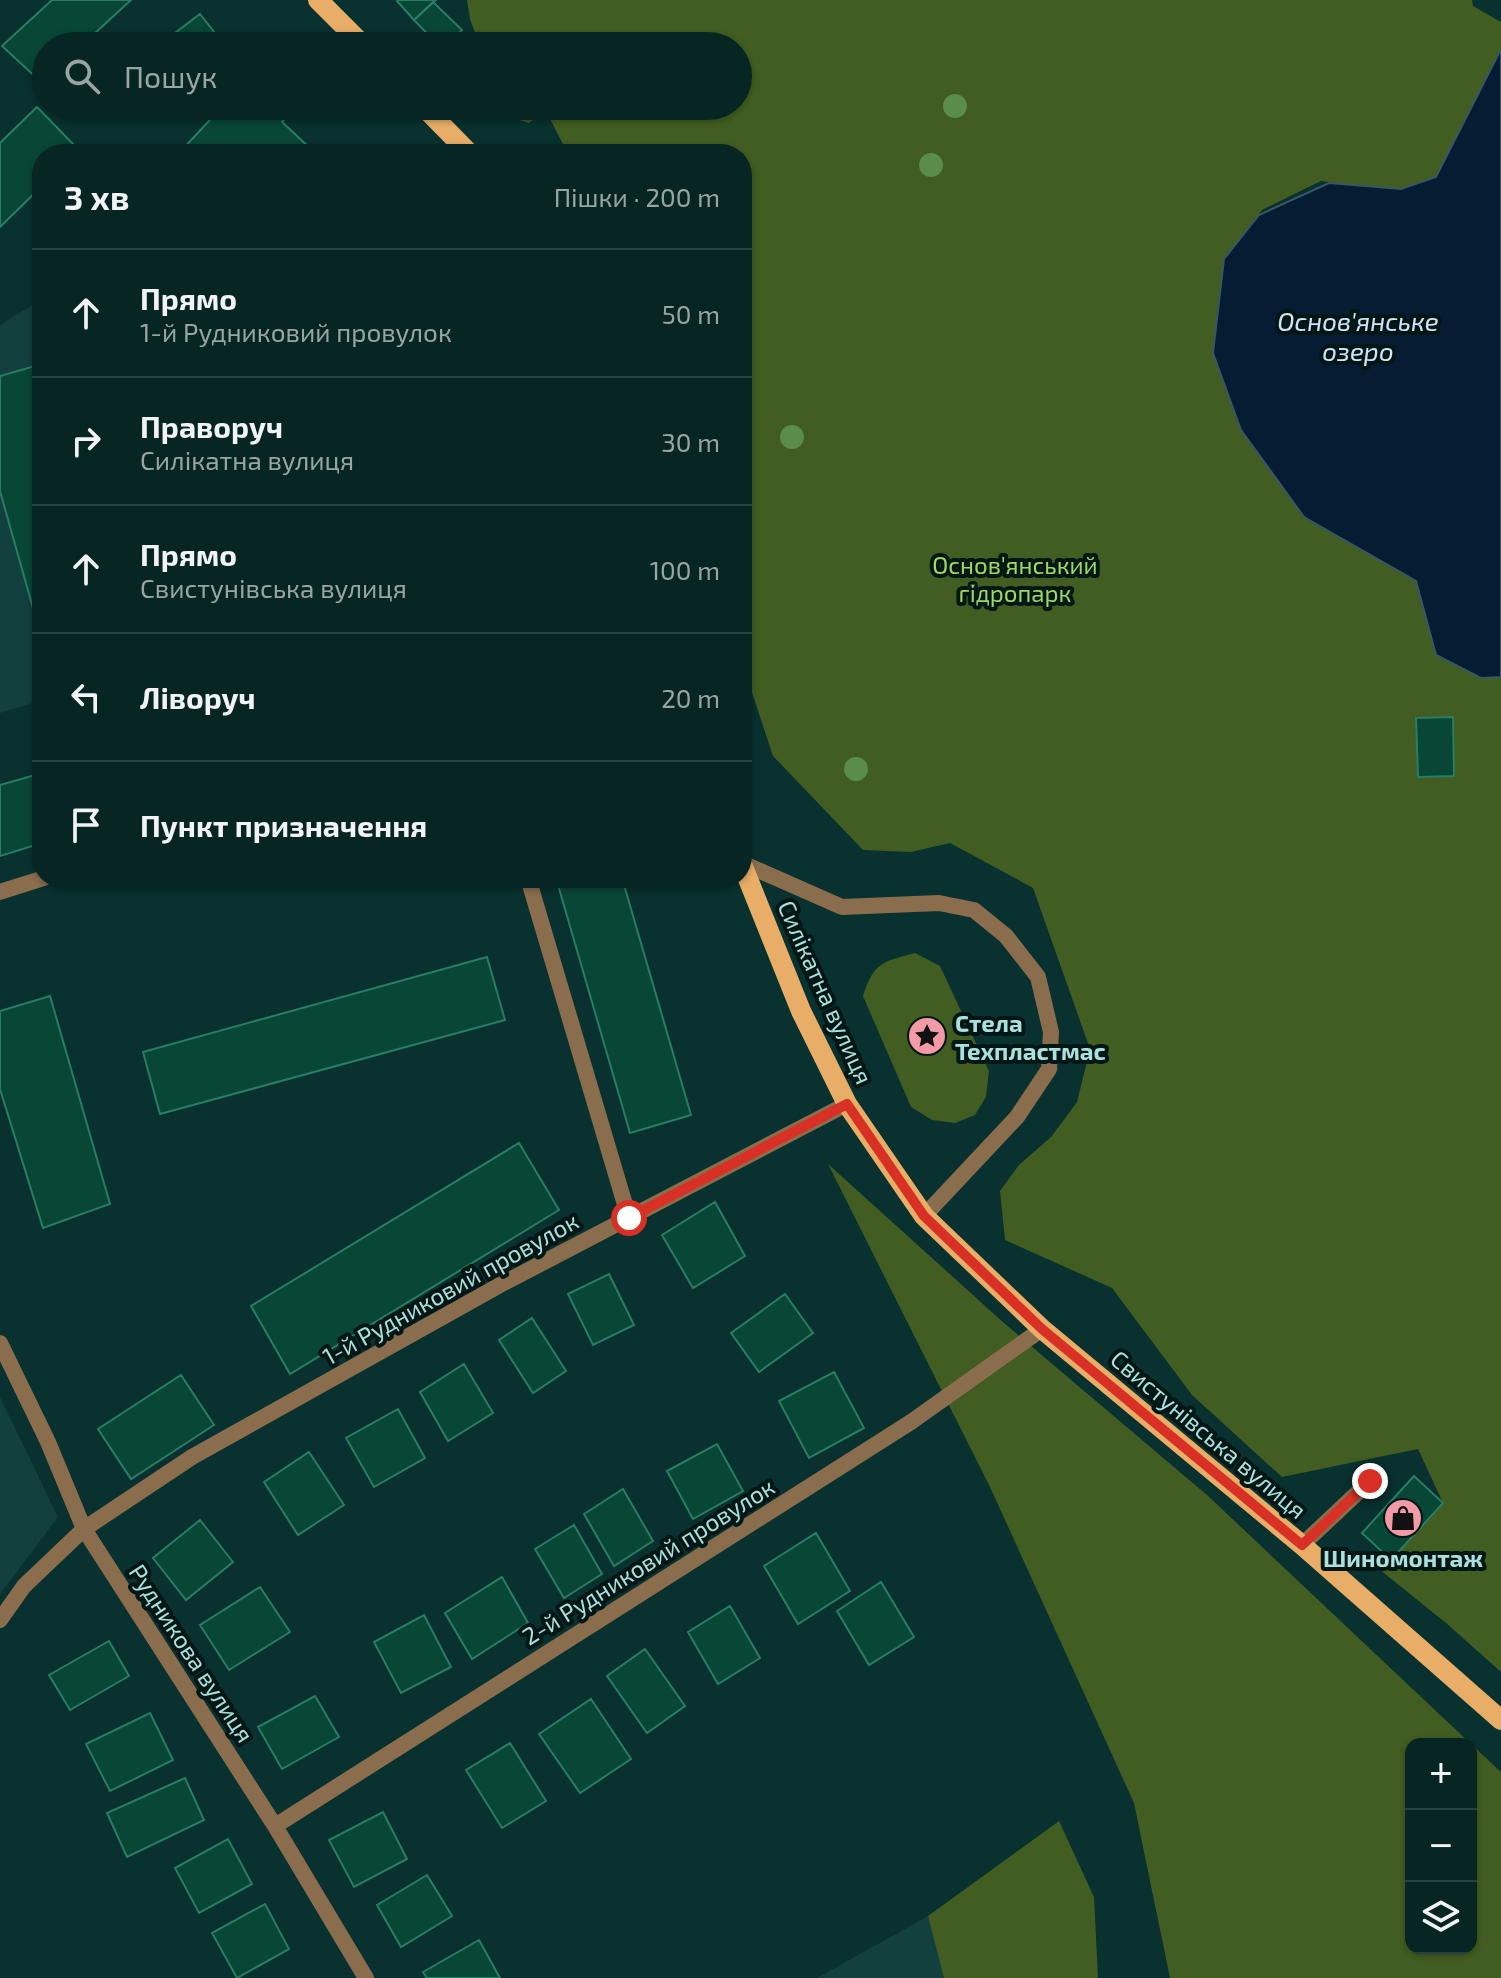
<!DOCTYPE html>
<html lang="uk">
<head>
<meta charset="utf-8">
<style>
	body { margin:0; font-family:"Exo 2",sans-serif; background:#0f2d2b; color:#f1f3f6 }
	.controls { position:absolute; right:24px; bottom:24px; display:grid; overflow:hidden; border-radius:16px; box-shadow:0 2px 6px #0004 }
	.controls button { width:72px; height:72px; display:grid; place-items:center; padding:0; border:0; border-bottom:2px solid #274241; background:#062523; color:#f1f3f6; font:40px sans-serif }
	.stop { position:absolute; width:24px; height:24px; margin:-18px; border:6px solid #d93025; border-radius:50%; background:#fff }
	.stop.end { background:#d93025; border-color:#fff; box-shadow:0 2px 8px #0008 }
	.list { margin:0; padding:0; list-style:none }
	h2 { display:flex; justify-content:space-between; align-items:center; height:104px; margin:0; padding:0 32px; font-size:34px }
	h2 small { font-size:26px; font-weight:400; color:#98a5a6 }
	.list li { display:grid; grid-template-columns:52px 1fr auto; gap:24px; align-items:center; box-sizing:border-box; height:128px; padding:0 32px; border-top:2px solid #274241 }
	.list b { display:block; font-size:30px; white-space:nowrap }
	.list p { margin:0; font-size:26px; white-space:nowrap; color:#98a5a6 }
	.list em { font-size:26px; font-style:normal; color:#98a5a6 }
	.icon { flex:none; width:44px; height:44px; fill:none; stroke:currentColor; stroke-width:2; stroke-linecap:round; stroke-linejoin:round }
	.map { position:relative; flex:none; width:1501px; height:1978px; overflow:hidden }
	.search { position:absolute; background:#062523; box-shadow:0 2px 6px #0004; left:32px; top:32px; width:720px; height:88px; display:flex; align-items:center; gap:20px; box-sizing:border-box; padding:0 28px; border-radius:44px; color:#98a5a6; font-size:30px }
	.panel { position:absolute; background:#062523; box-shadow:0 2px 6px #0004; left:32px; top:144px; width:720px; height:744px; border-radius:32px }
	.map>svg:first-child { display:block }
	.built { fill:#12403e }
	.green { fill:#415d21 }
	.water { fill:#051c32; stroke:#375765; stroke-width:2 }
	.building { fill:#084636; stroke:#2a7c64; stroke-width:2 }
	.lines { fill:none; stroke-linecap:round; stroke-linejoin:round }
	.service { stroke:#896d4c; stroke-width:16 }
	.minor { stroke:#896d4c; stroke-width:16 }
	.primary { stroke:#e8ae68; stroke-width:20 }
	.tree { fill:#5a8c4a }
	.route { stroke:#d93025; stroke-width:10 }
	.labels { text-anchor:middle; dominant-baseline:central; stroke-width:8; stroke-linejoin:round; paint-order:stroke }
	.park-label { font-size:24px; fill:#9ed761; stroke:#001716 }
	.street-label { font-size:24px; fill:#abe0dc; stroke:#001716 }
	.poi-label { font-size:24px; font-weight:bold; fill:#abe0dc; stroke:#001716; text-anchor:start }
	.water-label { font-size:26px; font-style:italic; fill:#d2e3f6; stroke:#001716 }
</style>
</head>
<body>
<div class="map">
<svg width="1501" height="1978" viewBox="0 0 1501 1978">
	<rect width="100%" height="100%" fill="#08312f"/>
	<path class="built" d="M 42,299 L 42,700 L 0,713 L 0,325 Z
		M 0,1397 L 58,1517 L 0,1594 Z
		M 928,1916 L 951,1978 L 817,1978 Z"/>
	<path class="green" d="M 467,0 L 1472,0 L 1473,6 L 1501,22 L 1501,51 L 1436,177 L 1405,191 L 1321,181 L 1262,210 L 1224,259 L 1308,520 L 1416,581 L 1423,603 L 1501,675 L 1501,1672 L 1446,1623 L 1374,1565 L 1443,1503 L 1418,1449 L 1282,1477 L 1192,1395 L 1112,1288 L 1005,1240 L 1000,1191 L 1019,1165 L 1051,1137 L 1077,1102 L 1090,1049 L 1033,888 L 950,843 L 911,852 L 863,850 L 773,756 L 742,662 L 742,154 L 568,154 L 545,109 L 529,123 L 517,119 L 508,106 L 738,106 L 738,46 L 480,46 L 470,19 Z
		M 915,953 L 940,966 L 989,1071 L 986,1097 L 975,1115 L 955,1123 L 932,1120 L 911,1107 L 863,996 C 874,962 882,962 915,953 Z
		M 828,1164 L 1004,1323 L 1207,1495 L 1471,1744 L 1411,1744 L 1411,1948 L 1471,1948 L 1471,1744 L 1501,1772 L 1501,1978 L 1170,1978 L 1134,1803 L 990,1487 Z
		M 1059,1821 L 1094,1897 L 1098,1978 L 944,1978 L 928,1916 Z"/>
	<path class="water" d="M 1501,49 L 1501,677 L 1481,678 L 1436,655 L 1416,581 L 1304,517 L 1241,430 L 1213,353 L 1224,259 L 1259,215 L 1329,183 L 1401,189 L 1436,177 Z"/>
	<path class="building" d="M 52,0 L 131,0 L 81,46 L 46,46 L 46,78 L 41,82 L 2,46 Z
		M 398,0 L 436,0 L 414,20 L 397,1 Z
		M 433,2 L 462,30 L 447,46 L 439,46 L 414,20 Z
		M 200,14 L 225,46 L 158,46 Z
		M 223,106 L 297,106 L 282,122 L 313,151 L 311,154 L 178,154 Z
		M 37,107 L 79,150 L 76,154 L 42,154 L 42,186 L 0,227 L 0,143 Z
		M 42,364 L 42,640 L 0,491 L 0,376 Z
		M 1453,717 L 1454,776 L 1418,777 L 1416,718 Z
		M 42,773 L 42,843 L 0,856 L 0,785 Z
		M 556,878 L 622,878 L 691,1115 L 630,1133 Z
		M 487,957 L 505,1020 L 160,1114 L 143,1052 Z
		M 50,996 L 110,1204 L 43,1228 L 0,1089 L 0,1011 Z
		M 519,1143 L 559,1210 L 290,1374 L 251,1306 Z
		M 715,1202 L 745,1256 L 693,1288 L 662,1235 Z
		M 609,1274 L 634,1325 L 593,1345 L 568,1294 Z
		M 785,1294 L 813,1333 L 759,1372 L 731,1333 Z
		M 532,1318 L 566,1371 L 533,1393 L 499,1340 Z
		M 464,1364 L 493,1413 L 448,1441 L 420,1392 Z
		M 834,1372 L 864,1428 L 809,1458 L 779,1401 Z
		M 181,1375 L 214,1425 L 131,1479 L 98,1429 Z
		M 398,1409 L 425,1458 L 374,1487 L 346,1438 Z
		M 717,1444 L 743,1491 L 693,1519 L 667,1471 Z
		M 309,1452 L 344,1505 L 298,1535 L 264,1482 Z
		M 1414,1476 L 1443,1503 L 1391,1560 L 1362,1533 Z
		M 623,1489 L 653,1541 L 614,1566 L 584,1514 Z
		M 200,1520 L 233,1562 L 186,1600 L 153,1558 Z
		M 574,1525 L 602,1574 L 564,1598 L 535,1549 Z
		M 816,1533 L 850,1591 L 798,1624 L 764,1566 Z
		M 502,1577 L 528,1623 L 472,1659 L 445,1613 Z
		M 881,1582 L 914,1637 L 869,1665 L 837,1611 Z
		M 260,1587 L 290,1632 L 229,1670 L 200,1625 Z
		M 730,1606 L 760,1658 L 718,1684 L 688,1632 Z
		M 424,1615 L 451,1667 L 401,1693 L 374,1642 Z
		M 109,1641 L 129,1676 L 70,1710 L 49,1675 Z
		M 645,1649 L 685,1706 L 647,1733 L 607,1676 Z
		M 315,1696 L 339,1737 L 282,1769 L 258,1727 Z
		M 591,1699 L 631,1759 L 580,1793 L 539,1734 Z
		M 150,1713 L 173,1760 L 110,1791 L 86,1744 Z
		M 510,1743 L 546,1801 L 502,1828 L 466,1770 Z
		M 185,1778 L 204,1820 L 127,1857 L 107,1813 Z
		M 383,1812 L 407,1859 L 354,1887 L 329,1840 Z
		M 228,1839 L 252,1884 L 199,1913 L 175,1868 Z
		M 427,1875 L 452,1916 L 401,1947 L 377,1905 Z
		M 265,1904 L 289,1949 L 237,1978 L 212,1933 Z
		M 479,1940 L 500,1978 L 427,1978 L 423,1972 Z"/>
	<g class="lines">
		<path class="service" d="M 528,878 L 629,1218
			M 0,892 L 44,878
			M 1302,1545 L 1370,1481"/>
		<path class="minor" d="M 742,863 L 842,907 L 939,903 L 974,910 L 1006,936 L 1038,977 L 1051,1032 L 1049,1069 L 1017,1117 L 924,1216
			M 0,1343 L 48,1442 L 84,1529 L 275,1826 L 366,1978
			M 0,1620 L 24,1586 L 84,1529 L 192,1457 L 500,1285 L 847,1104
			M 275,1826 L 911,1422 L 1042,1329"/>
		<path class="primary" d="M 318,0 L 364,46
			M 423,106 L 470,154
			M 742,864 L 801,1011 L 847,1104 L 924,1216 L 1042,1329 L 1302,1545 L 1501,1720"/>
	</g>
	<g class="tree">
		<circle cx="955" cy="106" r="12"/>
		<circle cx="931" cy="165" r="12"/>
		<circle cx="792" cy="437" r="12"/>
		<circle cx="856" cy="769" r="12"/>
	</g>
	<g class="lines">
		<path class="route" d="M 629,1218 L 847,1104 L 924,1216 L 1042,1329 L 1302,1545 L 1370,1481"/>
	</g>
	<defs>
		<symbol id="sight-disc" viewBox="-11 -11 22 22"><circle r="9.5" fill="#f39aa7" stroke="#001716"/><path d="M0-6L1.8-2.2L6-1.7L2.9 1.2L3.7 5.4L0 3.3L-3.7 5.4L-2.9 1.2L-6-1.7L-1.8-2.2Z" fill="#111"/></symbol>
		<symbol id="shop-disc" viewBox="-11 -11 22 22"><circle r="9.5" fill="#f39aa7" stroke="#001716"/><path d="M-5-2.5h2.3a2.7 3.5 0 0 1 5.4 0H5L5.5 6h-11ZM-1.5-2.5h3a1.5 2.3 0 0 0-3 0Z" fill="#111"/></symbol>
	</defs>
	<g fill-rule="evenodd">
		<use href="#sight-disc" x="905" y="1014" width="44" height="44"/>
		<use href="#shop-disc" x="1381" y="1496" width="44" height="44"/>
	</g>
	<g class="labels">
		<g class="park-label">
			<text x="1015" y="564">Основ'янський<tspan x="1015" dy="28">гідропарк</tspan></text>
		</g>
		<g class="street-label">
			<text transform="translate(826 992) rotate(66)">Силікатна вулиця</text>
			<text transform="translate(450 1288) rotate(-29)">1-й Рудниковий провулок</text>
			<text transform="translate(1209 1434) rotate(40)">Свистунівська вулиця</text>
			<text transform="translate(648 1561) rotate(-32)">2-й Рудниковий провулок</text>
			<text transform="translate(192 1653) rotate(57)">Рудникова вулиця</text>
		</g>
		<g class="poi-label">
			<text x="955" y="1022">Стела<tspan x="955" dy="28">Техпластмас</tspan></text>
			<text x="1403" y="1557" text-anchor="middle">Шиномонтаж</text>
		</g>
		<g class="water-label">
			<text x="1358" y="320">Основ'янське<tspan x="1358" dy="30">озеро</tspan></text>
		</g>
	</g>
</svg>
<div class="controls">
<button>+</button>
<button>−</button>
<button><svg class="icon" aria-label="layers" viewBox="0 0 24 24"><path d="M12 4l9 5-9 5-9-5zM3 14l9 5 9-5"/></svg></button>
</div>
<div class="stop" style="left:629px;top:1218px"></div>
<div class="stop end" style="left:1370px;top:1481px"></div>
<div class="search"><svg class="icon" aria-label="search" viewBox="0 0 24 24"><circle cx="10" cy="10" r="6"/><path d="M15 15l6 6"/></svg>Пошук</div>
<section class="panel">
<h2>3 хв<small>Пішки · 200 m</small></h2>
<ul class="list">
<li><svg class="icon" aria-label="ahead" viewBox="0 0 24 24"><path d="M12 20V5M6 11l6-6 6 6"/></svg><div><b>Прямо</b><p>1-й Рудниковий провулок</p></div><em>50 m</em></li>
<li><svg class="icon" aria-label="right" viewBox="0 0 24 24"><path d="M7 20v-9h11M14 6l5 5-5 5"/></svg><div><b>Праворуч</b><p>Силікатна вулиця</p></div><em>30 m</em></li>
<li><svg class="icon" aria-label="ahead" viewBox="0 0 24 24"><path d="M12 20V5M6 11l6-6 6 6"/></svg><div><b>Прямо</b><p>Свистунівська вулиця</p></div><em>100 m</em></li>
<li><svg class="icon" aria-label="left" viewBox="0 0 24 24"><path d="M17 20v-9H6M10 6l-5 5 5 5"/></svg><div><b>Ліворуч</b></div><em>20 m</em></li>
<li><svg class="icon" aria-label="arrive" viewBox="0 0 24 24"><path d="M6 21V4h12l-3 4 3 4H6"/></svg><div><b>Пункт призначення</b></div></li>
</ul>
</section>
</div>
</body>
</html>
